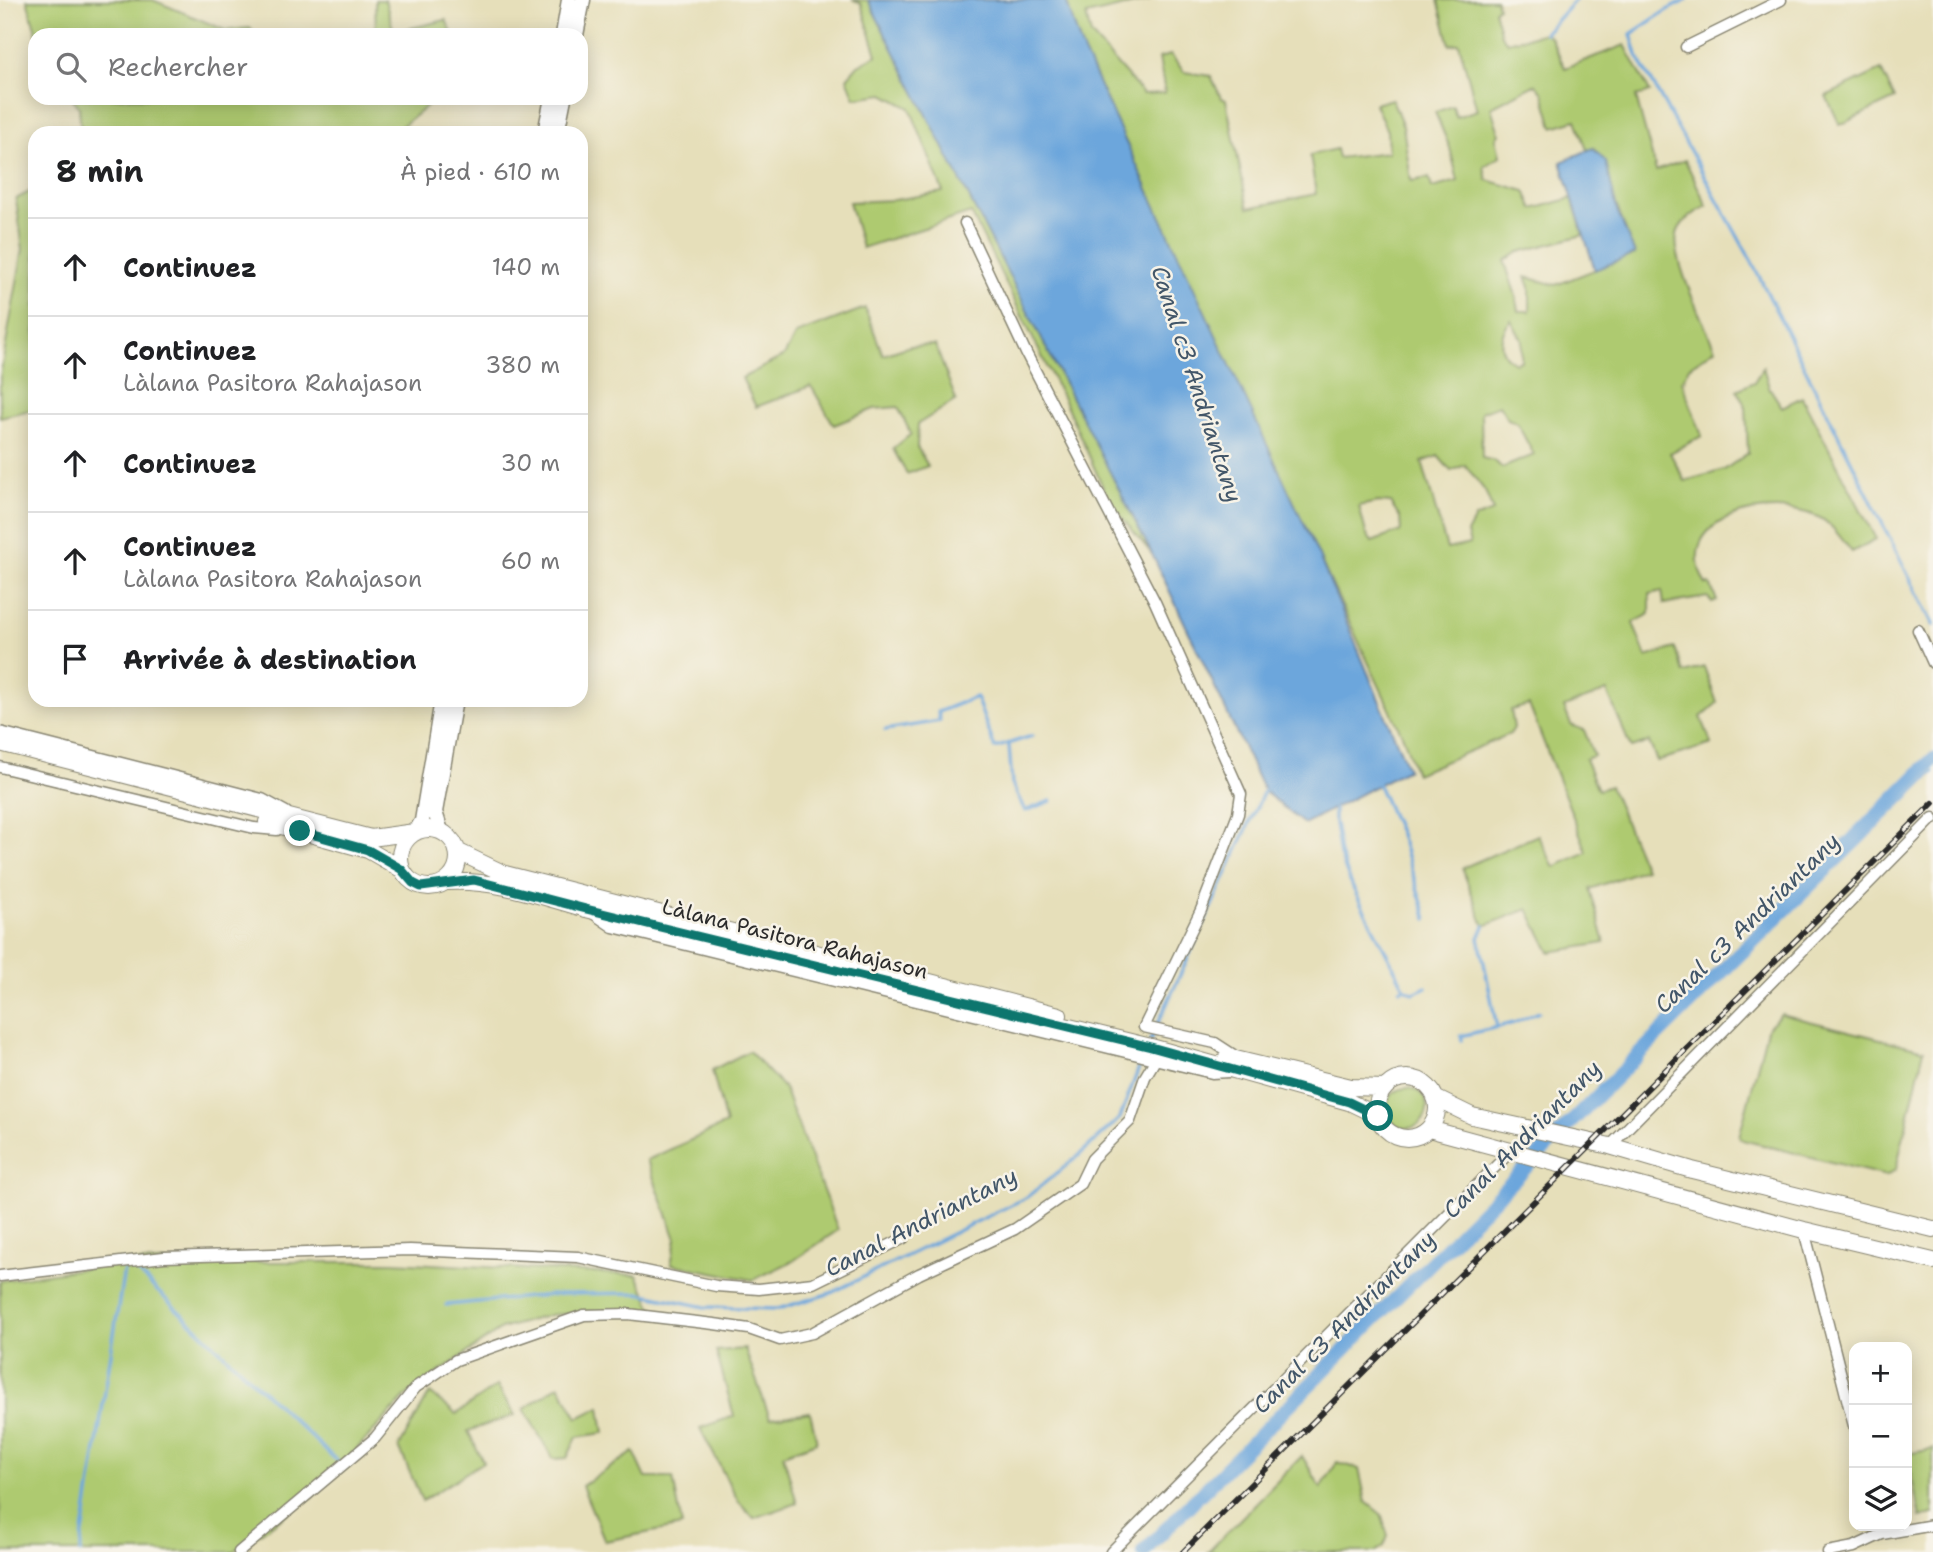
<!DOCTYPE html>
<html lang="fr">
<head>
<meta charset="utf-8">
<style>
	body { margin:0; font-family:"Shantell Sans",sans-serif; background:#f2f2f2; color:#202124 }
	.controls { position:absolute; right:21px; bottom:21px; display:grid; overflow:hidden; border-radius:14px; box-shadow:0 4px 18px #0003 }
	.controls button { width:63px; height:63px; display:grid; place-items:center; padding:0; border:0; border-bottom:2px solid #e0e0e0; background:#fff; color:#202124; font:35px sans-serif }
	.stop { position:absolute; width:21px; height:21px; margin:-16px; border:5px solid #0f766e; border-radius:50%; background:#fff }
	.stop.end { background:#0f766e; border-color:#fff; box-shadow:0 2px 7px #0008 }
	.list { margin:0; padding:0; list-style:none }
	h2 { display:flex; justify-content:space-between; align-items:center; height:91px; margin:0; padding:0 28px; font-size:30px }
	h2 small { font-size:23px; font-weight:400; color:#757577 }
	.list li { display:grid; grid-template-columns:46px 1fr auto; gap:21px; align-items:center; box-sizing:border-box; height:98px; padding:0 28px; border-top:2px solid #e0e0e0 }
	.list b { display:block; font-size:26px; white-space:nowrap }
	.list p { margin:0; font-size:23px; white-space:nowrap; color:#757577 }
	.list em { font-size:23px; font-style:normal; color:#757577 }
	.icon { flex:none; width:38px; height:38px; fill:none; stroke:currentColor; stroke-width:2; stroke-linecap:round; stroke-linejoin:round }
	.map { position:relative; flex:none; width:1933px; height:1552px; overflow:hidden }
	.search { position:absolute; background:#fff; box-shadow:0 4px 18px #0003; left:28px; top:28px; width:560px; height:77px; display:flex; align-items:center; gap:18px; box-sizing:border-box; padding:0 24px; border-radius:21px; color:#757577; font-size:26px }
	.panel { position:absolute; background:#fff; box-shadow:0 4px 18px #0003; left:28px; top:126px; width:560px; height:581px; border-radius:21px }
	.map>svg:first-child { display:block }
	.green { fill:#aeca70; stroke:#6c7a4e; stroke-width:2; fill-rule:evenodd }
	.water { fill:#6ca6dc; stroke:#4c6884; stroke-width:2 }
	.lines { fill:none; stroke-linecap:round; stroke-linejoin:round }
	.stream { stroke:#6ca6dc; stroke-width:3.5 }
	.canal { stroke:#6ca6dc; stroke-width:14 }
	.minor-casing { stroke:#888572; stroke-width:13 }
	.tertiary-casing { stroke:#888572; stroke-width:17 }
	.secondary-casing { stroke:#888572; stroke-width:18 }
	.minor { stroke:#fff; stroke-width:10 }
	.tertiary { stroke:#fff; stroke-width:14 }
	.secondary { stroke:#fff; stroke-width:16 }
	.rail-casing { stroke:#2b2b2b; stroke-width:6 }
	.rail { stroke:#f7f3e8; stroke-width:3.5; stroke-dasharray:10; stroke-linecap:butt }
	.route { stroke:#0f766e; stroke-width:9 }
	.labels { text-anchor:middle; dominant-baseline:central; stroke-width:5; stroke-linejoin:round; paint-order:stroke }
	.street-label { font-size:21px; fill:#2b2b2b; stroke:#f7f3e8 }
	.water-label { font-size:23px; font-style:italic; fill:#425669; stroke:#f7f3e8 }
</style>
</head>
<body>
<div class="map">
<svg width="1933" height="1552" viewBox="0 0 1933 1552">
	<rect width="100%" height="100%" fill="#f7f3e8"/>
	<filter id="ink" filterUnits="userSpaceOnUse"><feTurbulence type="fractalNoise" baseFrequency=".0143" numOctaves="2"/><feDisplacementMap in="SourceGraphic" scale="14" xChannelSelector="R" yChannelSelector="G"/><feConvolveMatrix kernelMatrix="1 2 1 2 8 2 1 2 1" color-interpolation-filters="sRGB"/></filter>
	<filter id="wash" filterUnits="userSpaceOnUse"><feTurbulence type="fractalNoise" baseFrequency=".00686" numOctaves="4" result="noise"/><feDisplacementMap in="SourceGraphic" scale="28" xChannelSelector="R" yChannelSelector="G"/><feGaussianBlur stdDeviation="1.57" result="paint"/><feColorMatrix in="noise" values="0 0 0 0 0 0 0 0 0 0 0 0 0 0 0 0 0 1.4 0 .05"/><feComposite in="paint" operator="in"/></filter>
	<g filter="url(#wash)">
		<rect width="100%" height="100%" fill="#e6dfba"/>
		<path class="green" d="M 27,0 L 153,0 L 225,30 L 250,28 L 255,35 L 37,35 Z
			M 375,0 L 385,0 L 394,32 L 446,20 L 453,35 L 376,35 Z
			M 854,0 L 868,0 L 1152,554 L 1110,503 L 1068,409 L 971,213 L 862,248 L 849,202 L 894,200 L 943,192 L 910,108 L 884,94 L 855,98 L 847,78 L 858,65 L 877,55 L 861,4 Z
			M 1066,0 L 1150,0 L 1086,15 L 1091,35 L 1143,94 L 1165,93 L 1159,58 L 1171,55 L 1184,72 L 1211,76 L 1221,98 L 1226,100 L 1248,208 L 1316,194 L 1310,155 L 1336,149 L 1338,158 L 1388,152 L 1387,131 L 1375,104 L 1392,99 L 1403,126 L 1411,181 L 1429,178 L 1432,188 L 1458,181 L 1450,148 L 1435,112 L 1453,106 L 1456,117 L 1477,110 L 1459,43 L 1450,45 L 1438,0 L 1496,0 L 1498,7 L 1494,10 L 1501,35 L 1507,42 L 1545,33 L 1550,37 L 1565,68 L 1625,45 L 1650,92 L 1636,97 L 1656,171 L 1685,160 L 1707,206 C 1695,213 1684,218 1678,231 C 1668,253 1705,325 1715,349 L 1689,367 L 1682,382 L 1702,436 L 1670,453 L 1685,481 L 1724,470 L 1748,453 L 1746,407 L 1737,390 L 1754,382 L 1763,367 L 1769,387 L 1782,407 L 1802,397 L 1876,539 L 1852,552 C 1842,540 1832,523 1818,517 C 1771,496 1668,516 1706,585 L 1710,584 L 1717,601 L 1712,603 L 1708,597 L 1664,604 L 1662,591 L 1650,594 L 1650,614 L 1633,623 L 1646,657 L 1675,648 L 1684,673 L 1704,667 L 1717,703 L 1701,717 L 1712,744 L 1657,761 L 1649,742 L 1631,748 L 1607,691 L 1564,707 L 1571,725 L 1584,730 L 1594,756 L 1585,759 L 1598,790 L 1610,786 L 1645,869 L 1590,889 L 1605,943 L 1550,952 L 1528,909 L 1484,926 L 1462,868 L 1538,835 L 1554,867 L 1587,852 L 1529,705 L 1511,710 L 1514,728 L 1510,734 L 1416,774 L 1404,739 L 1081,46 ZM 1536,84 L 1543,93 L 1553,127 L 1576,120 L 1587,150 L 1594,148 C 1610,183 1620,218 1635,254 L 1556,285 L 1526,277 L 1530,287 L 1530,311 L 1519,311 C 1517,293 1509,279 1505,261 L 1519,252 L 1583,235 L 1572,198 L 1533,209 L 1525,191 L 1487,180 L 1484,167 L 1500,156 L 1496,138 L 1499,133 L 1491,107 ZM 1511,320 L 1522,340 L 1521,361 L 1515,363 C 1496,353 1499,335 1511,320 ZM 1499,405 L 1508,419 L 1517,423 L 1534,455 L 1502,468 L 1495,461 L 1482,458 L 1481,412 ZM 1438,456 L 1451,471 L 1465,465 L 1485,491 L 1493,511 L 1475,518 L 1467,533 L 1470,544 L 1447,549 L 1422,462 ZM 1378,502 L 1390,503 L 1400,518 L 1401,531 L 1372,542 L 1366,533 L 1359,506 Z
			M 1881,70 L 1895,99 L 1840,125 L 1826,96 Z
			M 72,98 L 437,98 L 393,133 L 81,133 L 79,107 Z
			M 35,189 L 35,409 L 0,417 L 0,377 L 23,249 L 16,199 Z
			M 865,308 L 883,355 L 910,346 L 935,345 L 956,400 L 918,424 L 917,447 L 928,466 L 907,474 L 893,449 L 911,434 L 898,407 L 874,409 L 834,425 L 811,386 L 756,407 L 742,378 L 784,356 L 796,334 Z
			M 1781,1014 L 1924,1050 L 1896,1169 L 1886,1176 L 1743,1140 L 1739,1137 L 1768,1026 Z
			M 749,1051 L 784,1088 L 838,1230 L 793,1261 L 753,1280 L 671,1264 L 676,1239 L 647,1160 L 726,1124 L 712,1070 Z
			M1387 1108a20 20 0 1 1 40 0a20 20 0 1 1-40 0Z
			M 126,1262 L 393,1262 L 637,1275 L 656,1315 L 615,1310 L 550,1315 L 501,1329 L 408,1394 L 313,1496 L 233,1552 L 0,1552 L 0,1281 Z
			M 745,1349 L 770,1418 L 810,1412 L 817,1442 L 783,1454 L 797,1503 L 754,1518 L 738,1501 L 700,1428 L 734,1416 L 716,1351 Z
			M 559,1385 L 578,1418 L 600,1407 L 604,1433 L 577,1437 L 567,1458 L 553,1459 L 524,1409 Z
			M 497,1386 L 515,1415 L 468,1431 L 483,1462 L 422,1501 L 399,1447 L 430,1393 L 456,1414 Z
			M 1933,1449 L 1933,1514 L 1920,1517 L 1907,1454 Z
			M 634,1452 L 646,1478 L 673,1478 L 682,1526 L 605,1541 L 582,1486 Z
			M 1302,1456 L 1321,1488 L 1337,1462 L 1359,1469 L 1366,1502 L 1381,1514 L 1388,1536 L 1384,1546 L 1375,1552 L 1208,1552 Z"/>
		<path class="water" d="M 868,0 L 1066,0 L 1081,46 L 1319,556 L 1408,769 L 1304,824 L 1264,791 L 1152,554 Z
			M 1593,148 L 1606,162 L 1617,210 L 1635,254 L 1595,270 L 1561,162 Z"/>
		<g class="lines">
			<path class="stream" d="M 1669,9 L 1687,0
				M 1667,10 L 1631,34 L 1637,55 L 1752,262 L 1933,625
				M 1545,33 L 1575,0
				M 885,730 L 940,721 L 938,712 L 976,697 L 995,748 L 1032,736
				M 1009,746 L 1012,784 L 1025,811 L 1051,801
				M 1378,785 L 1400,834 L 1427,919
				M 1334,809 L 1334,820
				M 1335,823 L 1340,855 L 1352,886 L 1404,987
				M 1484,926 L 1479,938 L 1497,1028
				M 1400,990 L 1404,988 L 1414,993 L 1426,987
				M 1462,1040 L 1461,1036 L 1514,1023 L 1539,1012
				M 1150,1041 L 1264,791
				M 1568,1131 L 1933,772
				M 1545,1153 L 1560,1139
				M 130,1265 L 340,1464
				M 446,1305 L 562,1294 L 639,1293 L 705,1307 L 778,1309 L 831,1293 L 1027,1197 L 1077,1157 L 1120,1118 L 1143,1057
				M 80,1552 L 125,1263
				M 1149,1552 L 1535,1164"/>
			<path class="canal" d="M 1143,1552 L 1933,759"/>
		</g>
	</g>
	<g filter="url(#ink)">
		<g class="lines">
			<defs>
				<path id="minor" d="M 1686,47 L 1781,0
					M 965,223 L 1026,353 L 1155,602 L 1241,794 L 1238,814 L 1201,910 L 1144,1027 L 1215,1043 L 1235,1056
					M 1918,630 L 1933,663
					M 0,732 L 262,799 L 286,812
					M 0,767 L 254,828 L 277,830
					M 594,914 L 613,927 L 1212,1073 L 1229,1072
					M 1610,1146 L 1933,818
					M 1804,1230 L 1854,1426
					M 0,1276 L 164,1257 L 410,1250 L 578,1257 L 716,1286 L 759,1289 L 813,1283 L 904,1238
					M 239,1552 L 375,1438 L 416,1387 L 456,1360 L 584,1315 L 628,1314 L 714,1324 L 749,1329 L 780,1340 L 812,1333 L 919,1274 L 1015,1229 L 1080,1184 L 1092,1159 L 1130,1121 L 1145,1077 L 1157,1057
					M 1111,1552 L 1510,1152
					M 1828,1552 L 1854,1547 L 1882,1534 L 1933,1525"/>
				<path id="tertiary" d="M 563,35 L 569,0
					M 576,35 L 583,0
					M 545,133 L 552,98
					M 557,133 L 564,98
					M 441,831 L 435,812 L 455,700
					M 415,832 L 422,821 L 442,700"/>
				<path id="secondary" d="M 0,743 L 371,838 L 415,832
					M 267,822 L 368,850 L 401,869
					M400 858a29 29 0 1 1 58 0a29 29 0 1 1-58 0Z
					M 457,851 L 505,874 L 1059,1015
					M 446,882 C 495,879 540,896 586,909 L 1151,1047 L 1349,1102 L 1378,1116
					M 1227,1057 L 1351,1087 L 1385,1088
					M1377 1108a30 30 0 1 1 60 0a30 30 0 1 1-60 0Z
					M 1435,1098 L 1472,1116 L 1610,1146 L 1692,1170 L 1933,1229
					M 1429,1129 L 1804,1230 L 1933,1261"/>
			</defs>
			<use href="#minor" class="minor-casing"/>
			<use href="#tertiary" class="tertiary-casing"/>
			<use href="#secondary" class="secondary-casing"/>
			<use href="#minor" class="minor"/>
			<use href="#tertiary" class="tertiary"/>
			<use href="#secondary" class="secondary"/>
			<defs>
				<path id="rail" d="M 1183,1552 L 1933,803"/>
			</defs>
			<use href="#rail" class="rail-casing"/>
			<use href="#rail" class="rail"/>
		</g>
	</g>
	<g class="lines" filter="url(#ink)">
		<path class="route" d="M 300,831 L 368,850 L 401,869 L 413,883 L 421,887 L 474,880 L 586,909 L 1151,1047 L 1349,1102 L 1378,1116"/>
	</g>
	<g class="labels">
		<g class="street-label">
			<text transform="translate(795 939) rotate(14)">Làlana Pasitora Rahajason</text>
		</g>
		<g class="water-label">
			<text transform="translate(1197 384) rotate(72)">Canal c3 Andriantany</text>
			<text transform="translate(1747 923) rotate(-44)">Canal c3 Andriantany</text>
			<text transform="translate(1522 1139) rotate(-45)">Canal Andriantany</text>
			<text transform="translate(921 1222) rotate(-27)">Canal Andriantany</text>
			<text transform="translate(1344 1322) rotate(-45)">Canal c3 Andriantany</text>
		</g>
	</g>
</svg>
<div class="controls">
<button>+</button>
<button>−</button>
<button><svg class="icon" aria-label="layers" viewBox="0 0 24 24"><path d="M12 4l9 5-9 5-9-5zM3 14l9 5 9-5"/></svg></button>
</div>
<div class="stop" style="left:1378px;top:1116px"></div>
<div class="stop end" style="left:300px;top:831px"></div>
<div class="search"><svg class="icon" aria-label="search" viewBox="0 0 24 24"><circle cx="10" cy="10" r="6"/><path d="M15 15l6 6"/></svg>Rechercher</div>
<section class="panel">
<h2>8 min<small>À pied · 610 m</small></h2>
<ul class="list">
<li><svg class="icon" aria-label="ahead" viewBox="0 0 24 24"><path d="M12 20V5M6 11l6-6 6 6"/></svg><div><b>Continuez</b></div><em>140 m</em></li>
<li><svg class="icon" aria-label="ahead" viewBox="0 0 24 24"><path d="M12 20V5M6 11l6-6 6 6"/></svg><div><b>Continuez</b><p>Làlana Pasitora Rahajason</p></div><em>380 m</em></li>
<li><svg class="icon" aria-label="ahead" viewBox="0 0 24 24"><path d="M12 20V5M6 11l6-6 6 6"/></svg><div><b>Continuez</b></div><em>30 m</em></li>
<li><svg class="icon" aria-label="ahead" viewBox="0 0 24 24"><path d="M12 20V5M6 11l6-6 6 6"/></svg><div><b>Continuez</b><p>Làlana Pasitora Rahajason</p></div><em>60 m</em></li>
<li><svg class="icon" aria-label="arrive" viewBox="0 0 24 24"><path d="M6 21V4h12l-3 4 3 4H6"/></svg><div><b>Arrivée à destination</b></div></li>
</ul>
</section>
</div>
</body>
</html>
